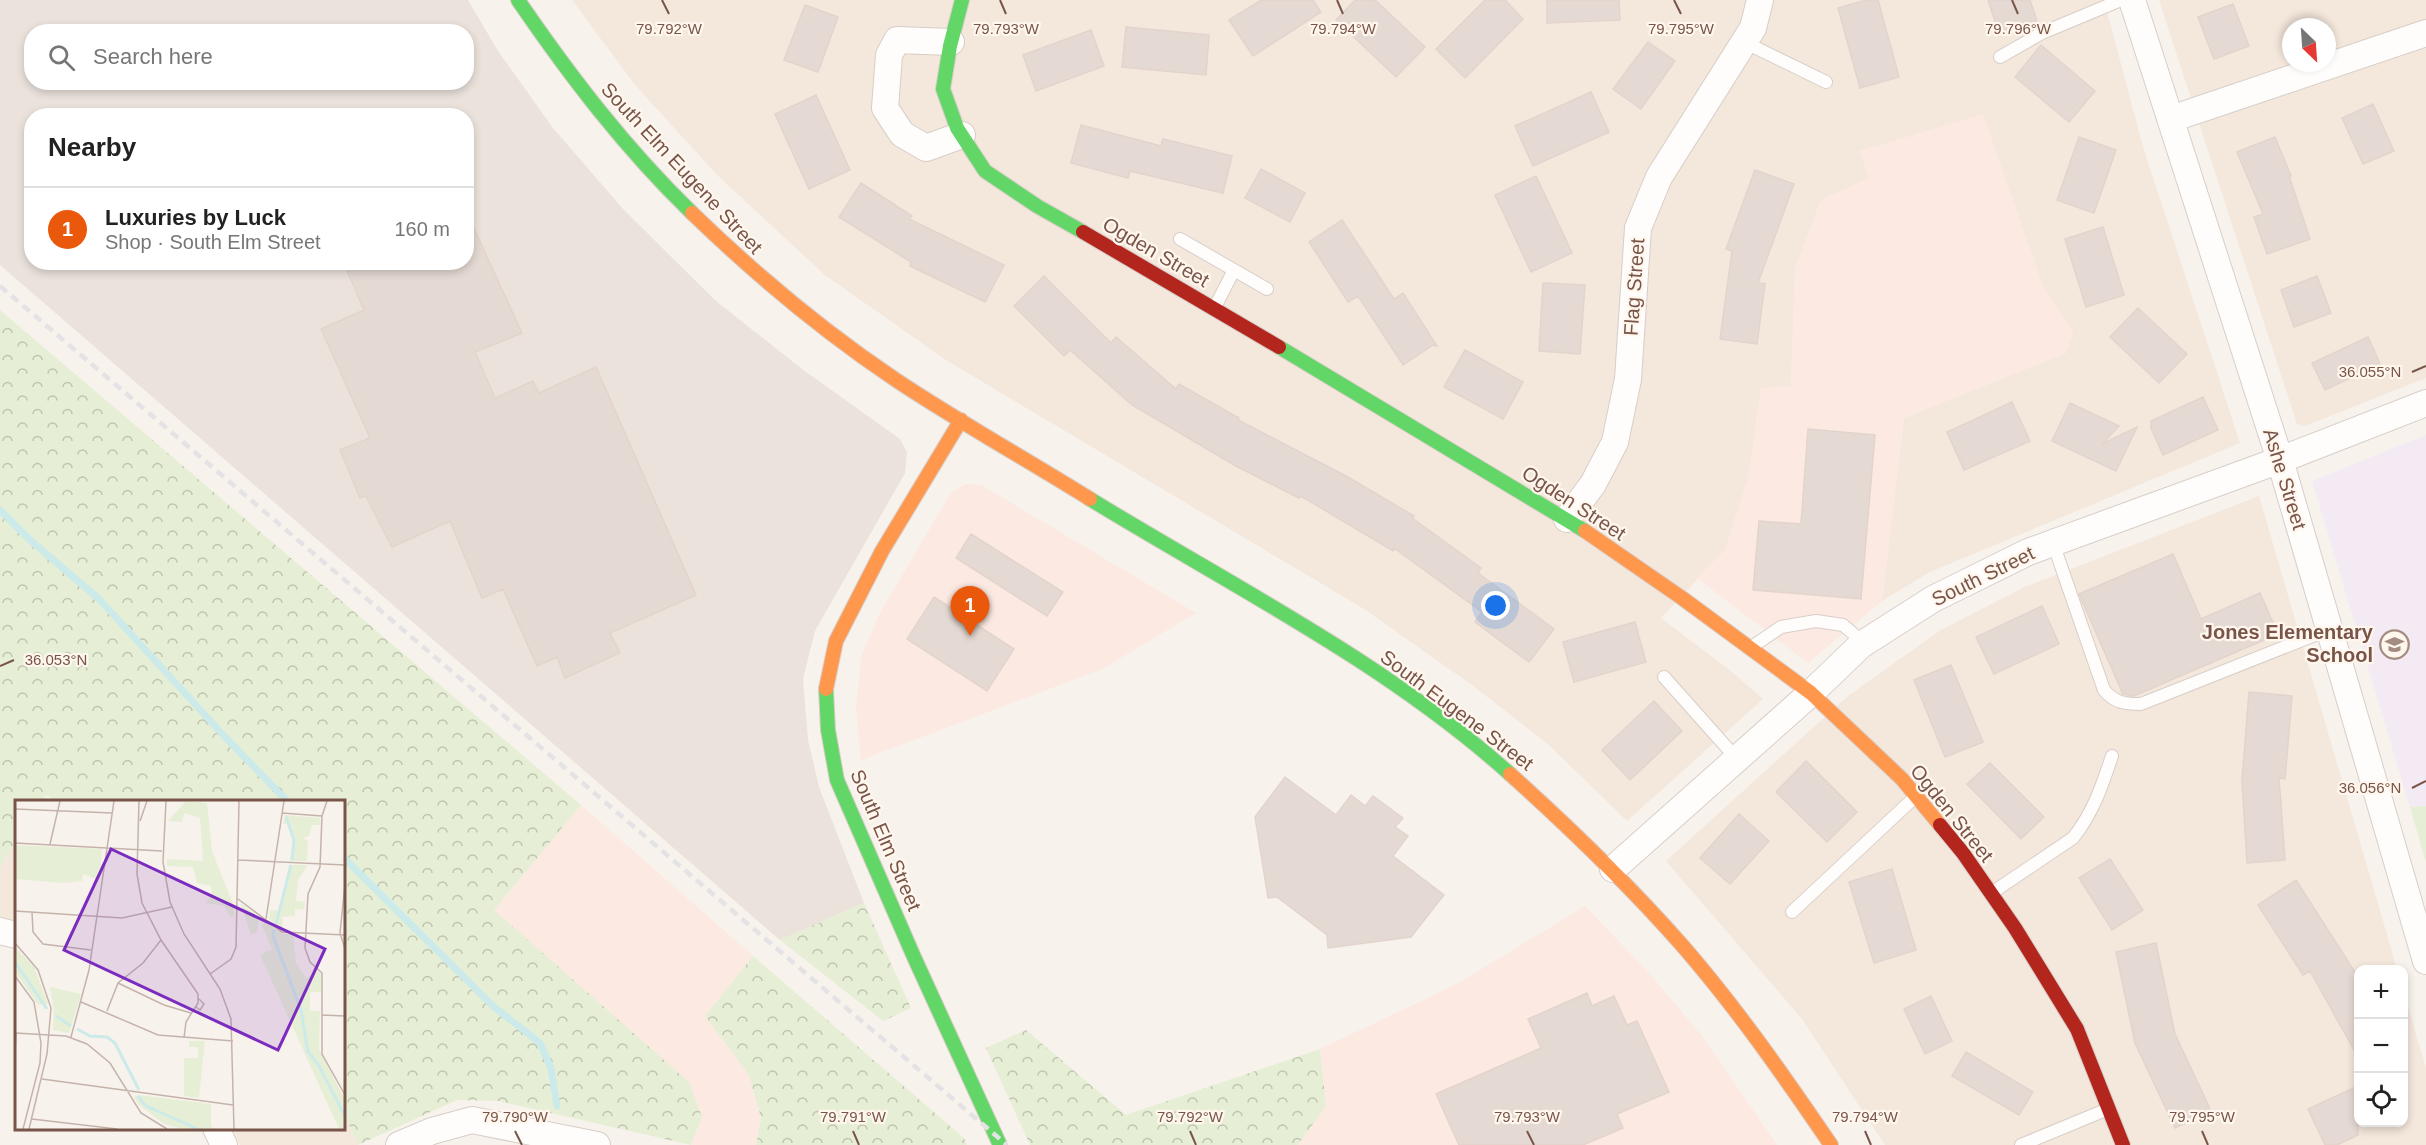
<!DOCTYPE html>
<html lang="en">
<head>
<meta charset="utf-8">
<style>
	body { margin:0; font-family:Helvetica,sans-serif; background:#f6f6f6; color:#222 }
	.controls { position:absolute; right:18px; bottom:18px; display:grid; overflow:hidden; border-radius:12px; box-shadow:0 3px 9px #0003 }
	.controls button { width:54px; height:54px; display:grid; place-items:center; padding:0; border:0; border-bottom:2px solid #e0e0e0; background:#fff; color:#222; font:30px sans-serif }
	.compass { position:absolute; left:2282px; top:18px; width:54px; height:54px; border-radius:50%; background:#fff; box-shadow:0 3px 9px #0003; rotate:155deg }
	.you { position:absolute; left:1496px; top:606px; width:21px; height:21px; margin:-15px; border:4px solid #fff; border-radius:50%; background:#1a73e8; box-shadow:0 0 0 9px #1a73e833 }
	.badge { display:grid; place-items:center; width:39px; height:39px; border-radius:50%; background:#ea580c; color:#fff; font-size:20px; font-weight:700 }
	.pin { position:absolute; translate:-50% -50px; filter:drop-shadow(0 2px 3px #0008) }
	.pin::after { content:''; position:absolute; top:32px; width:21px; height:18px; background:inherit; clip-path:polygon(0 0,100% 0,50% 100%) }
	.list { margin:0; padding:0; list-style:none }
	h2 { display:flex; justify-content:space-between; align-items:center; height:78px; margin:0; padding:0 24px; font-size:26px }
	h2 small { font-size:20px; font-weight:400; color:#767676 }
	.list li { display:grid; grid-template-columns:39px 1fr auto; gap:18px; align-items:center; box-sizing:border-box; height:84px; padding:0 24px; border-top:2px solid #e0e0e0 }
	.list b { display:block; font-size:22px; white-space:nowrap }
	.list p { margin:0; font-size:20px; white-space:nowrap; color:#767676 }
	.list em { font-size:20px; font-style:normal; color:#767676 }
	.icon { flex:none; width:33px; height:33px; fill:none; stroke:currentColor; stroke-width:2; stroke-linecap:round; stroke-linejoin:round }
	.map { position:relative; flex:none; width:2426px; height:1145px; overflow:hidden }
	.search { position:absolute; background:#fff; box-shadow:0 3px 9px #0003; left:24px; top:24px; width:450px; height:66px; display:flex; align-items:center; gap:15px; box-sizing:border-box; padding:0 21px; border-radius:24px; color:#767676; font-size:22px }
	.panel { position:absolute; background:#fff; box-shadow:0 3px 9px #0003; left:24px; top:108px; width:450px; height:162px; border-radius:24px }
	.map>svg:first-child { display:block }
	.residential { fill:#f4e7dc; fill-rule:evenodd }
	.commercial { fill:#fce9e2 }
	.industrial { fill:#ebe2dc; fill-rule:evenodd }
	.education { fill:#f3eaf4 }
	.green { fill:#e6efd5 }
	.forest { fill:url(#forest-crowns) }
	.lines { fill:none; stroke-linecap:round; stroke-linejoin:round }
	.stream { stroke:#cceaea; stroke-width:7 }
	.building { fill:#e5dad3; stroke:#e2d4cd; stroke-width:1.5 }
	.lane-casing { stroke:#d7cec8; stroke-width:14 }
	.street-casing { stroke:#d7cec8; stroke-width:28 }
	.fast-casing { stroke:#d8cdc8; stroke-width:16 }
	.slow-casing { stroke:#d8cdc8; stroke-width:16 }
	.jam-casing { stroke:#d8cdc8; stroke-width:16 }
	.lane { stroke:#fefdfc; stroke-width:12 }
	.street { stroke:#fefdfc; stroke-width:26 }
	.fast { stroke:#63d668; stroke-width:14 }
	.slow { stroke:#ff974d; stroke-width:14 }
	.jam { stroke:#b3261e; stroke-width:14 }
	.rail { stroke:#e4e2e5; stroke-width:4.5; stroke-dasharray:9 6; stroke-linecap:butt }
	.ticks { fill:none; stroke:#795549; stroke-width:2 }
	.labels { text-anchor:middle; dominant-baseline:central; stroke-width:4.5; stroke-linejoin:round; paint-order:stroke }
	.street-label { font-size:20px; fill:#795549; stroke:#fff7ee }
	.poi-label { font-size:20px; font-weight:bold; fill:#795549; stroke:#fff7ee; text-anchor:end }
	.inset-river { fill:none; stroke:#cceaea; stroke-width:3 }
	.inset-road { fill:none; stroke:#c5b3ab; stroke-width:1.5 }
	.view { fill:#7b2cbf; fill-opacity:0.15; stroke:#7b2cbf; stroke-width:3 }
	.inset-edge { fill:none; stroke:#795549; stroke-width:3 }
	.ticks-label { font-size:15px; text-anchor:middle; fill:#795549; stroke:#fff7ee; stroke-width:4.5; stroke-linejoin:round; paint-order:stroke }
</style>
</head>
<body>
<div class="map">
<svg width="2426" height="1145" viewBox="0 0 2426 1145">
	<defs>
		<pattern id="forest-crowns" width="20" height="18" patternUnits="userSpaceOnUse" patternTransform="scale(1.5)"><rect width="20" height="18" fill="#e6efd5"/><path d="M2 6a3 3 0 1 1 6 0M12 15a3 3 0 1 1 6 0" fill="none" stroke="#bfc4af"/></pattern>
	</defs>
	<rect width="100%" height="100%" fill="#f8f2ec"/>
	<path class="residential" d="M 572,0 L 2104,0 L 2143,147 L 2240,443 L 1930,572 L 1882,601 L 1904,418 L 2066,353 L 2073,333 L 2043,287 L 1983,115 L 1860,151 L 1869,178 L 1821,200 L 1795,269 L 1791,387 L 1761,388 L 1749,475 L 1725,550 L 1661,618 L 1732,672 L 1763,699 L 1627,821 L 1549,745 L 1472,685 L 1364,609 L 946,360 L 825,275 L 718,176 L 636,86 Z
		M 2159,0 L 2426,0 L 2426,378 L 2305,426 L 2297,424 ZM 2291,27 L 2327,27 L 2327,63 L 2291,63 Z
		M 2259,496 L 2397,969 L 2358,970 L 2358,1122 L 2404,1122 L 2404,992 L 2426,1069 L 2426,1145 L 1885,1145 L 1802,1019 L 1666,861 L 1848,696 L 1941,630 L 2025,587 Z
		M 16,842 L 16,920 L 0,917 L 0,868 Z
		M 344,1114 L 358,1145 L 240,1145 L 233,1129 L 344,1128 Z"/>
	<path class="commercial" d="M 1983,114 L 2043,287 L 2073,333 L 2066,353 L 1904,418 L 1882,601 L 1808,663 L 1697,578 L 1725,550 L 1749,475 L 1761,388 L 1791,386 L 1795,269 L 1821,200 L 1869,178 L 1860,151 Z
		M 965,484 L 981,485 L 1196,613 L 1102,669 L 861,760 L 856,707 L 862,654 L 881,611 L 951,493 Z
		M 581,805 L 753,956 L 705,1016 L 749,1075 L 761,1118 L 756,1145 L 691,1145 L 702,1117 L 494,910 Z
		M 1585,906 L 1648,972 L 1702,1036 L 1777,1145 L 1298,1145 L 1326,1106 L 1320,1049 L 1457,984 Z"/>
	<path class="industrial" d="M 0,0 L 468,0 L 498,51 L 553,128 L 624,210 L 716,301 L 802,369 L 900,439 L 907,452 L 905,473 L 815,631 L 803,679 L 808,740 L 819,787 L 864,903 L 780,940 L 0,265 ZM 32,32 L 466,32 L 466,82 L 32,82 ZM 32,116 L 466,116 L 466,262 L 32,262 Z"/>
	<path class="education" d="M 2426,435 L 2426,806 L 2410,807 L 2312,481 Z"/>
	<path class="green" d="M 2426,806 L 2426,863 L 2410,807 Z"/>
	<path class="forest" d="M 0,310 L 581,805 L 494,910 L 689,1082 L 702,1117 L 691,1145 L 498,1101 L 457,1100 L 358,1145 L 344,1114 L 344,802 L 58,802 L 46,795 L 42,801 L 16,802 L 16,842 L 0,868 Z
		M 864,903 L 911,1008 L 883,1021 L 780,940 Z
		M 753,956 L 964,1138 L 967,1145 L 756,1145 L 761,1118 L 749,1075 L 705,1016 Z
		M 1026,1030 L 1126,1115 L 1320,1049 L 1326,1106 L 1298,1145 L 1030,1145 L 986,1048 Z"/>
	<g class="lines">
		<path class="stream" d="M 0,510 L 30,540 L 99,599 L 225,737 L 288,802
			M 344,858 L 493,1006 L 540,1043 L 551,1068 L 557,1106"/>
	</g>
	<path class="building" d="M 1261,0 L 1313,0 L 1321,12 L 1253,56 L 1229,20 Z
		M 1355,0 L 1375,0 L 1425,47 L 1396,77 L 1336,20 Z
		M 1485,0 L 1505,0 L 1523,19 L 1465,78 L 1436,49 Z
		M 1547,0 L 1619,0 L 1620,20 L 1547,23 Z
		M 1866,0 L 1878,0 L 1899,77 L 1860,88 L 1838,8 Z
		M 1988,0 L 2030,0 L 2037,21 L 1999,33 Z
		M 2233,4 L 2249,46 L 2214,59 L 2198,17 Z
		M 805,5 L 838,17 L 818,72 L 784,60 Z
		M 1126,27 L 1209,35 L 1206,75 L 1122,67 Z
		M 1091,30 L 1104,66 L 1036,91 L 1023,55 Z
		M 1648,42 L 1675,61 L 1641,109 L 1613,89 Z
		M 2041,45 L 2095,91 L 2069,122 L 2015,77 Z
		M 1591,92 L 1609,132 L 1533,166 L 1515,126 Z
		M 816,95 L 850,170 L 809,189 L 775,114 Z
		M 2373,104 L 2394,151 L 2363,164 L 2342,118 Z
		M 1081,125 L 1161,146 L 1163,139 L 1232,156 L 1223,193 L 1130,171 L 1128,178 L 1071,163 Z
		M 2079,137 L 2116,150 L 2094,213 L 2057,200 Z
		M 2275,137 L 2291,176 L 2289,176 L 2310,239 L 2267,254 L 2254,217 L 2263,214 L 2237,152 Z
		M 1261,169 L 1305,193 L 1290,222 L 1245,198 Z
		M 1755,170 L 1794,184 L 1758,283 L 1765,284 L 1757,344 L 1720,339 L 1732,251 L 1726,249 Z
		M 1536,176 L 1572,253 L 1531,272 L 1495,195 Z
		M 861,183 L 912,216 L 909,219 L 1004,265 L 985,302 L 910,266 L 911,262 L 839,217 Z
		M 466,211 L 522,333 L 475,352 L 495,398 L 533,381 L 539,393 L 596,367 L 696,595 L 610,633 L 620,653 L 565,678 L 557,657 L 537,666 L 503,589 L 482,598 L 450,521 L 392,547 L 366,496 L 360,498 L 340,450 L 370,438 L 321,329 L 364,310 L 346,268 L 358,262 L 466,262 Z
		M 1342,220 L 1394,299 L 1403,293 L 1437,346 L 1433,345 L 1403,365 L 1358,296 L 1348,302 L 1309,242 Z
		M 2103,227 L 2124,295 L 2086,307 L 2065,239 Z
		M 1044,276 L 1111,343 L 1116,337 L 1176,389 L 1179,384 L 1239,418 L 1238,420 L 1346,476 L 1414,516 L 1412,518 L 1481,568 L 1478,573 L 1554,629 L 1529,662 L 1475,622 L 1482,612 L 1394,548 L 1393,551 L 1301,496 L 1299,498 L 1236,466 L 1132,405 L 1070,350 L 1064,356 L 1014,306 Z
		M 2317,276 L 2331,313 L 2294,327 L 2281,290 Z
		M 1543,283 L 1585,285 L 1580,354 L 1539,351 Z
		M 2138,308 L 2187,354 L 2159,383 L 2110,337 Z
		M 2368,337 L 2380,364 L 2325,390 L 2312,363 Z
		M 1465,350 L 1523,382 L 1503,419 L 1444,387 Z
		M 2203,397 L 2218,430 L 2163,455 L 2151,428 L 2151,421 Z
		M 2012,402 L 2030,441 L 1964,470 L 1947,432 Z
		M 2070,403 L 2119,426 L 2102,444 L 2137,427 L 2116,471 L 2052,441 Z
		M 1808,429 L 1875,435 L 1861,599 L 1753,590 L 1759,521 L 1801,524 Z
		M 971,534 L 1063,592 L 1047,616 L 956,558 Z
		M 2173,554 L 2201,619 L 2260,593 L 2278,634 L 2134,696 L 2123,694 L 2079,594 Z
		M 934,597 L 1014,649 L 987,691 L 907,639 Z
		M 2042,606 L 2059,644 L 1994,674 L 1976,637 Z
		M 1635,622 L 1646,662 L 1574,682 L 1563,642 Z
		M 1951,665 L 1983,742 L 1945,757 L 1914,680 Z
		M 2249,692 L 2292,696 L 2285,779 L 2279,778 L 2285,860 L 2247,863 L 2242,780 Z
		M 1654,701 L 1682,731 L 1630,780 L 1602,750 Z
		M 1806,761 L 1857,812 L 1827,842 L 1776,792 Z
		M 1990,763 L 2044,817 L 2021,839 L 1967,784 Z
		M 1285,777 L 1336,815 L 1351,795 L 1365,806 L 1373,796 L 1403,818 L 1395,827 L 1408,836 L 1393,856 L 1444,895 L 1411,937 L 1328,948 L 1327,935 L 1277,897 L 1268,898 L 1255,817 Z
		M 1739,814 L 1769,841 L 1730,884 L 1700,858 Z
		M 2110,859 L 2143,910 L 2112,930 L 2079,878 Z
		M 1892,869 L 1916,950 L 1874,963 L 1849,882 Z
		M 2296,880 L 2358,977 L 2358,1057 L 2310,971 L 2303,975 L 2258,905 Z
		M 2156,943 L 2175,1034 L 2211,1111 L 2175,1128 L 2135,1043 L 2116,952 Z
		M 1587,993 L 1592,1006 L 1614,996 L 1627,1025 L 1637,1021 L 1669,1092 L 1617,1114 L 1623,1128 L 1583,1145 L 1459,1145 L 1436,1094 L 1541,1048 L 1528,1019 Z
		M 1931,996 L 1952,1041 L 1925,1054 L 1904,1009 Z
		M 1966,1052 L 2033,1092 L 2019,1115 L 1952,1076 Z
		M 2358,1086 L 2358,1135 L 2337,1145 L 2325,1145 L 2308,1109 Z"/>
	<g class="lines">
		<defs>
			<path id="lane" d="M 1744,42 L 1826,82
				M 2000,57 L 2042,33 L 2121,0
				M 1180,239 L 1267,289
				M 1215,307 L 1234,270
				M 2053,543 L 2104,690 C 2115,703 2125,704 2141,704 L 2330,629
				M 1753,646 L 1781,627 L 1816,621 L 1843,625 L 1864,643
				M 1664,677 L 1737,759
				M 1993,892 L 2073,838 C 2093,813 2102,786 2112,756
				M 1792,912 L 1915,797
				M 2021,1145 L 2108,1109"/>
			<path id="street" d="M 2132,0 L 2280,460 L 2426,961
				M 951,42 L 897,40 L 889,55 L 885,108 L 902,134 L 926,148 L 962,135
				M 2171,119 L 2426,33
				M 1567,519 L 1593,484 L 1615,442 L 1628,379 L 1638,228 L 1659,177 L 1753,28 L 1760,0
				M 1613,869 L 1811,693 L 1861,645 L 1933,599 L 2028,552 L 2280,460 L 2426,403
				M 0,931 L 16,935
				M 216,1128 L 224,1145
				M 399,1145 L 432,1131 L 472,1120 L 597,1145"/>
			<path id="fast" d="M 518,0 C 570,76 625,148 692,213
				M 962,0 L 950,46 L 943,89 L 957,128 L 985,171 L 1037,206 L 1083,232
				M 1279,347 L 1585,531
				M 1090,499 C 1232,586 1385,662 1510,774
				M 826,689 L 828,730 L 837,780 L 914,957 L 1000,1145"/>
			<path id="slow" d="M 692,213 C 755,274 823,331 896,380 C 959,422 1026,459 1090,499
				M 1585,531 L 1682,598 L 1811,693 L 1902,779 L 1940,825
				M 826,689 L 836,641 L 882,551 L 961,420
				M 1510,774 C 1570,828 1628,884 1681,944 C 1736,1007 1784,1076 1831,1145"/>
			<path id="jam" d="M 1083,232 L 1279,347
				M 1940,825 L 1963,853 L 2015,928 L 2077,1029 L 2123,1145"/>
		</defs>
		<use href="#lane" class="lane-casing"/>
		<use href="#street" class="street-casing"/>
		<use href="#fast" class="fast-casing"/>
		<use href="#slow" class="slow-casing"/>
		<use href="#jam" class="jam-casing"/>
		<use href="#lane" class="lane"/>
		<use href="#street" class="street"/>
		<use href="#fast" class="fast"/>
		<use href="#slow" class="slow"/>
		<use href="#jam" class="jam"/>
		<path class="rail" d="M 0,286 L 1007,1145"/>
	</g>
	<path class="ticks" d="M 662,0 L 669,14M 1000,0 L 1006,14M 1337,0 L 1343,14M 1674,0 L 1681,14M 2012,0 L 2018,14M 2412,372 L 2426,366M 0,666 L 14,660M 2412,788 L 2426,781M 515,1131 L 522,1145M 853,1131 L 859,1145M 1190,1131 L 1196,1145M 1527,1131 L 1534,1145M 1865,1131 L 1871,1145M 2202,1131 L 2208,1145"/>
	<defs>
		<symbol id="school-ring" viewBox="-11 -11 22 22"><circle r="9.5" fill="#fff7ee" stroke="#a58c82" stroke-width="1.5"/><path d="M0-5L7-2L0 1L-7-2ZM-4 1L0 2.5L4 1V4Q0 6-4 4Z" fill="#a58c82"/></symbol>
	</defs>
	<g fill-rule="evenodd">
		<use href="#school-ring" x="2378" y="628" width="33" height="33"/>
	</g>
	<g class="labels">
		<g class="street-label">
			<text transform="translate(682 168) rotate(47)">South Elm Eugene Street</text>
			<text transform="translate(1156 252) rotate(30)">Ogden Street</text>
			<text transform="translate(1634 287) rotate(-86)">Flag Street</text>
			<text transform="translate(2285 479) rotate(73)">Ashe Street</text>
			<text transform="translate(1574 503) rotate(33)">Ogden Street</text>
			<text transform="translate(1983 576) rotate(-26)">South Street</text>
			<text transform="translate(1457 710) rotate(37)">South Eugene Street</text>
			<text transform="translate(1952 813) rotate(51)">Ogden Street</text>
			<text transform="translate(886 840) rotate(67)">South Elm Street</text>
		</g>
		<g class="poi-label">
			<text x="2373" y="632">Jones Elementary<tspan x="2373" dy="23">School</tspan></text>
		</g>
	</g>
	<g transform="translate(15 800)">
		<rect width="330" height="330" fill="#f8f2ec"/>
		<path d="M 0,45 L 87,49 L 84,80 L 68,74 L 67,81 L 48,83 L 0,79 ZM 35,187 L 66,194 L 58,221 L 39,210 ZM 174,241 L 190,241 L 184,298 L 169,296 L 169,258 L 183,258 L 183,247 L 174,247 Z" fill="#e6efd5"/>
		<path d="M 171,1 L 192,3 L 197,51 L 219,106 L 219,117 L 215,117 L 209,106 L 190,103 L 197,95 L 196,86 L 182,83 L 178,67 L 152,66 L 152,59 L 188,61 L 185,18 L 169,13 L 167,22 L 153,21 ZM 270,15 L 305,18 L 305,25 L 297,25 L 294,36 L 288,38 L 293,41 L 292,61 L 275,61 L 278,39 L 272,24 L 268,24 ZM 274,65 L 293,65 L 283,80 L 281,101 L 290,102 L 289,110 L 280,109 L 280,116 L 268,117 L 267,129 L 254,119 L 255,110 L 264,111 ZM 225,103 L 244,117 L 242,132 L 236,135 ZM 249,121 L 268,134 L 278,134 L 281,162 L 291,178 L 303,171 L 306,174 L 306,192 L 295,192 L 295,211 L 305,211 L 304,249 L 330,300 L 330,329 L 324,329 L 245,155 L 257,149 L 247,126 ZM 0,147 L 19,167 L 33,204 L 23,205 L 0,171 ZM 39,210 L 58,221 L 54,233 L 38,230 ZM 123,295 L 196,304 L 196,327 L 203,329 L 168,329 L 149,324 L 124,305 L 119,297 Z" fill="#e6efd5"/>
		<path class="inset-river" d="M 271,17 L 279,40 L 277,60M 261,124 L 276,65M 259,130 L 258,136 L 286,210 L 293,252 L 303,264 L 330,316M 0,162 L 32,209M 41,216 L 56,226M 62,229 L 75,236 L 92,237 L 100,243 L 124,290M 123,296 L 131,306 L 183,329"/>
		<path class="inset-road" d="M 124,1 L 122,74 L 127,103 L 146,140 L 183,194 L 183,203 L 171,222 L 169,238M 151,1 L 148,62 L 155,102 L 169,134 L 205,189 L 216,219 L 219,329M 312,1 L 307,16 L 305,67 L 293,94 L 290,148 L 295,162 L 307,173 L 307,254 L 330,295M 0,9 L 97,13M 267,13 L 307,16M 125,21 L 132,1M 0,43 L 147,51M 35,44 L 45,1M 223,60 L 330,65M 330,85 L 325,133 L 330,149M 223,99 L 267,132 L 330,135M 0,111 L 107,118 L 157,107M 17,112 L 18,132 L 28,144 L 76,150M 251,119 L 269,1M 0,143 L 23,170 L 36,208 L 32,254 L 14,329M 195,174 L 216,159 L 221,147 L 224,1M 0,176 L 19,202 L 26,243 L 25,263 L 8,329M 103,183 L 149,205 L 176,213M 66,202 L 143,235 L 218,241M 181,207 L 185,210 L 189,204 L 184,199M 92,211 L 103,183 L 128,163 L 146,140M 307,215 L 330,216M 0,233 L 51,236 L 72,244 L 95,263 L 126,313 L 152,329M 56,237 L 74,170 L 99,1M 0,253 L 1,233M 27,279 L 218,305M 17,319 L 102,329"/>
		<path class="view" d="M 96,49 L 310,149 L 263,250 L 49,150 Z"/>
		<rect width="330" height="330" class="inset-edge"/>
	</g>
	<g class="ticks-label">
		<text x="669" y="34">79.792°W</text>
		<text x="1006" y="34">79.793°W</text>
		<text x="1343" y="34">79.794°W</text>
		<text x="1681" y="34">79.795°W</text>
		<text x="2018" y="34">79.796°W</text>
		<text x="2370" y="377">36.055°N</text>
		<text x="56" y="665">36.053°N</text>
		<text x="2370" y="793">36.056°N</text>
		<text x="515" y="1122">79.790°W</text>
		<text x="853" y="1122">79.791°W</text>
		<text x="1190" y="1122">79.792°W</text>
		<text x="1527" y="1122">79.793°W</text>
		<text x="1865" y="1122">79.794°W</text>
		<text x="2202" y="1122">79.795°W</text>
	</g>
</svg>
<div class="controls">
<button>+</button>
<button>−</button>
<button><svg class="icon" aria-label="locate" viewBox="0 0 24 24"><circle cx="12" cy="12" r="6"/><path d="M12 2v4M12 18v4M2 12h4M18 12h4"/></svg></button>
</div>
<svg class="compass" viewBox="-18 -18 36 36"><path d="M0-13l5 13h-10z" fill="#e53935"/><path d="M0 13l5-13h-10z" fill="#767676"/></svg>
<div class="you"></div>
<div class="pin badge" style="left:970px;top:636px">1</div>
<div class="search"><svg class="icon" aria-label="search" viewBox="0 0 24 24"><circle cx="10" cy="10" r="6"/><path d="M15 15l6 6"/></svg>Search here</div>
<section class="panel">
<h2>Nearby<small></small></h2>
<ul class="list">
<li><span class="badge">1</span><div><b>Luxuries by Luck</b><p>Shop · South Elm Street</p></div><em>160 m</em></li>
</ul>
</section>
</div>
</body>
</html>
